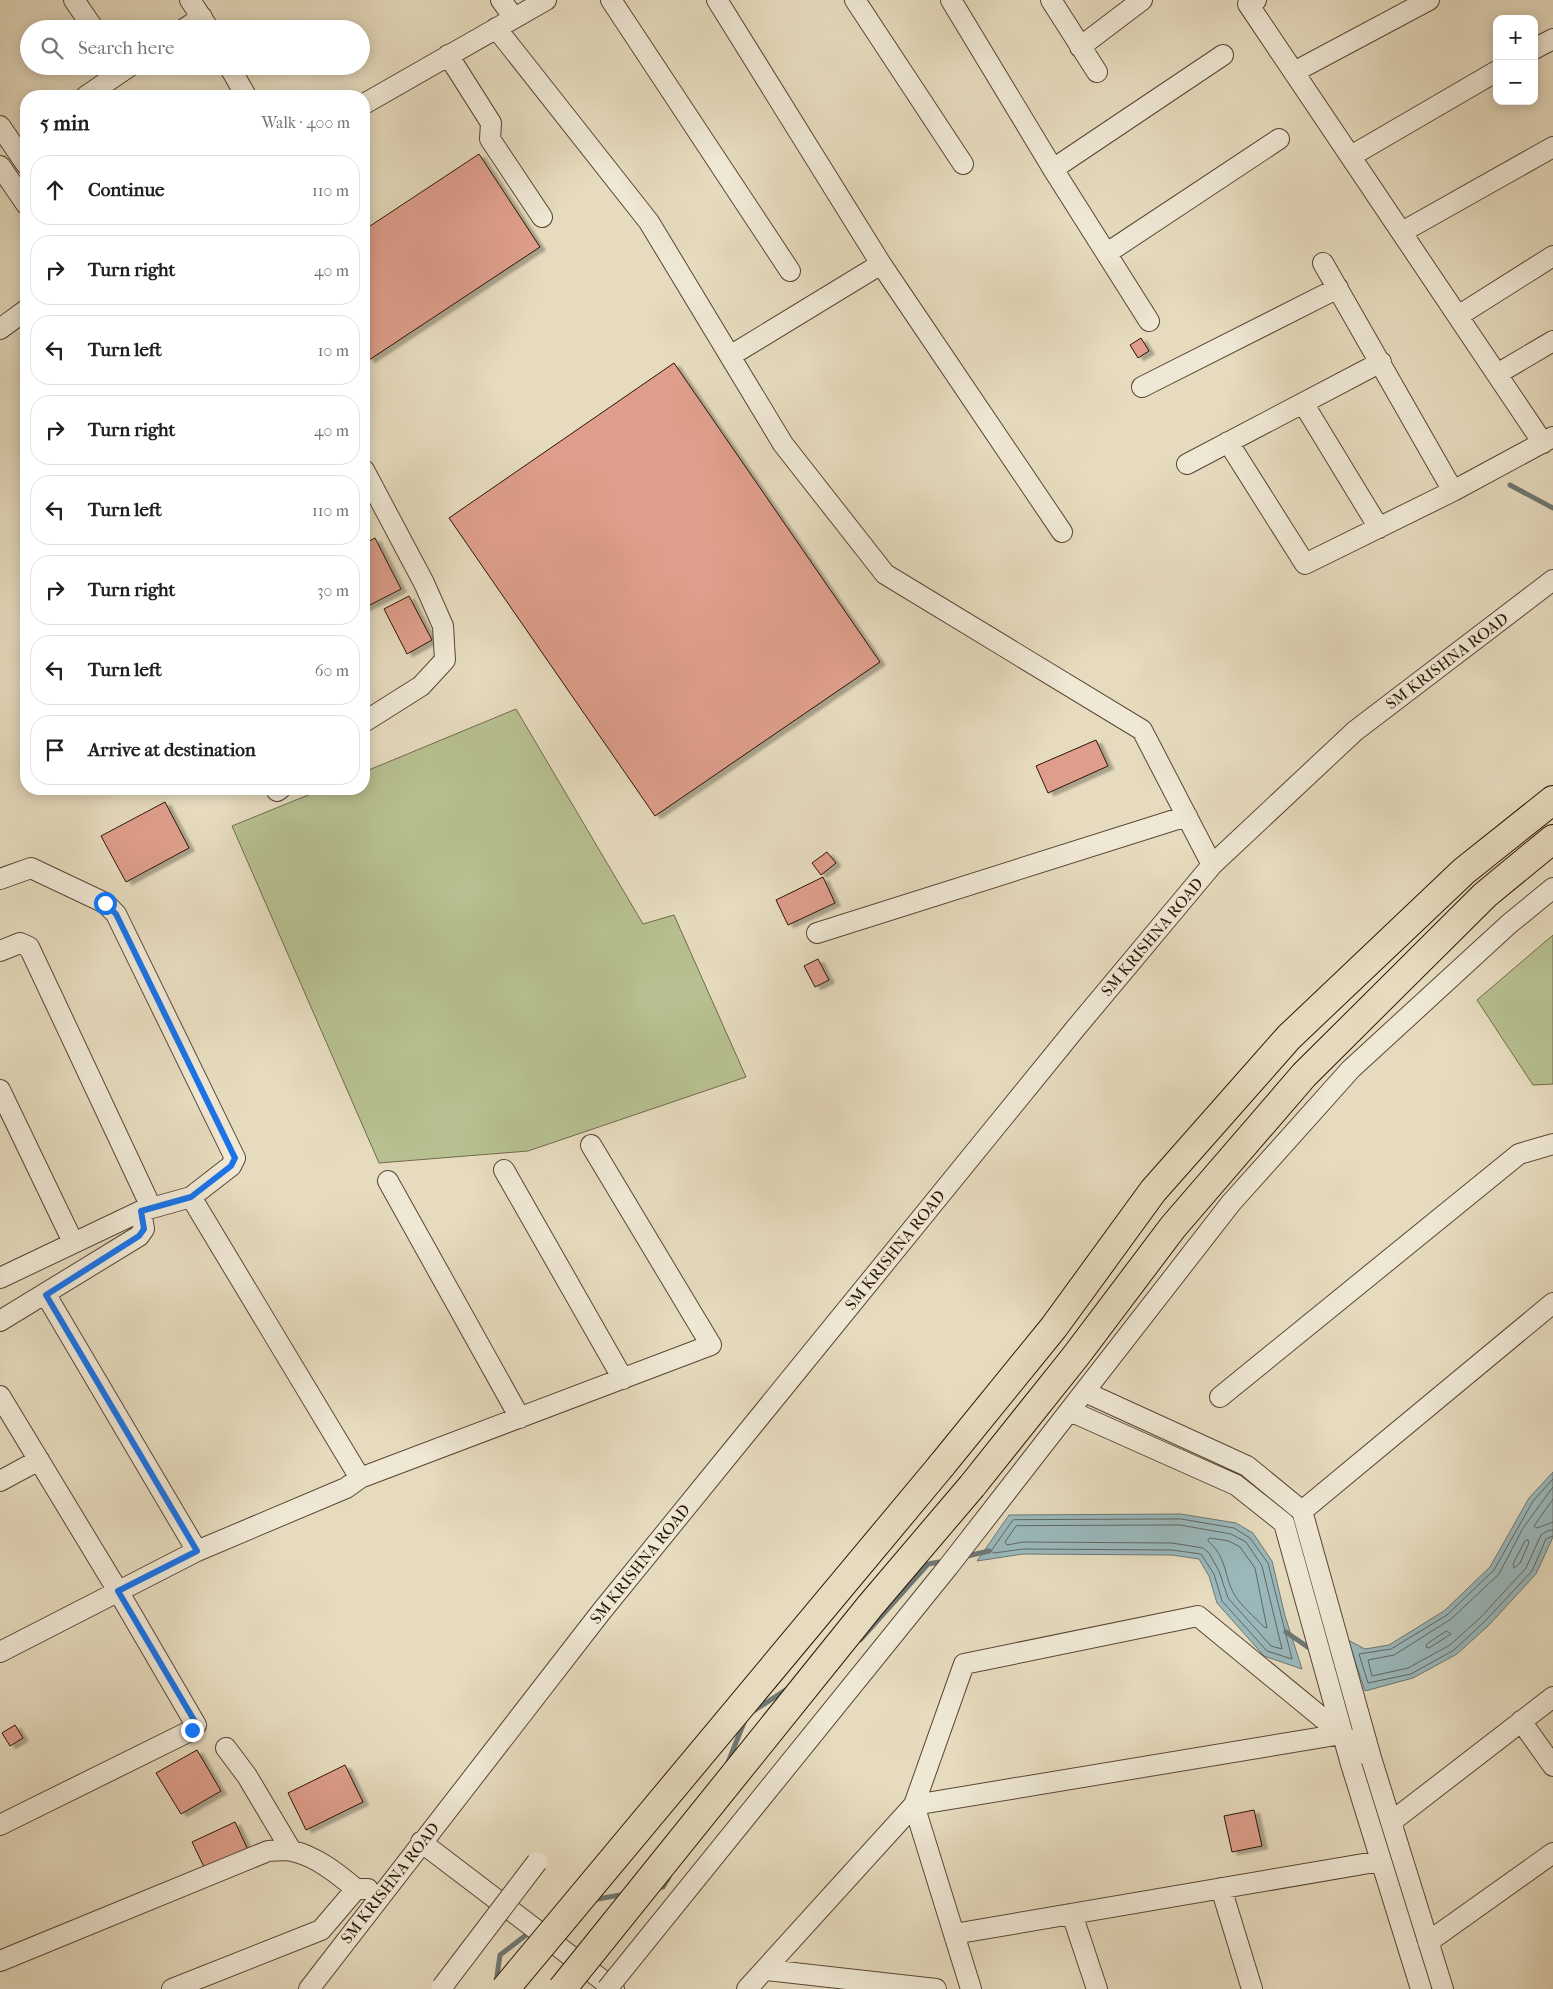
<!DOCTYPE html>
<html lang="en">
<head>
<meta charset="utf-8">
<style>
	body { margin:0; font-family:"IM FELL French Canon",serif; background:#f6f6f6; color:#202124 }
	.controls { position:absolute; right:15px; top:15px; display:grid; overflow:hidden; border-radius:10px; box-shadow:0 2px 12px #0003 }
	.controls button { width:45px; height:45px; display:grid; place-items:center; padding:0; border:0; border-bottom:1px solid #e0e0e0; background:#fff; color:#202124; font:25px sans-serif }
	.stop { position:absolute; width:15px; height:15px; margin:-11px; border:4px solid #1a73e8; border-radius:50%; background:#fff }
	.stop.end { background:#1a73e8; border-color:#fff; box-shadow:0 1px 5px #0008 }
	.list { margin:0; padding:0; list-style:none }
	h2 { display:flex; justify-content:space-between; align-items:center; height:65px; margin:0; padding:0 20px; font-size:21px }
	h2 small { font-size:16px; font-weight:400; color:#757577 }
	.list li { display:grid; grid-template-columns:32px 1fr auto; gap:15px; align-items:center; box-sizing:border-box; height:70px; margin:0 10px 10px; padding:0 10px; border:1px solid #e0e0e0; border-radius:20px }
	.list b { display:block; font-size:19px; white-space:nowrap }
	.list em { font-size:16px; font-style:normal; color:#757577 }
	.icon { flex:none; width:28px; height:28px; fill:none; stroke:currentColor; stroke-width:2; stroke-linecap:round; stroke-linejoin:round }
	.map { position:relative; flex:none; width:1553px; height:1989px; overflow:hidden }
	.search { position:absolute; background:#fff; box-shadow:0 2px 12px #0003; left:20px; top:20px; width:350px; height:55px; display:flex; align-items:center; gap:12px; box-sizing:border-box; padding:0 18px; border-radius:28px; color:#757577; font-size:19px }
	.panel { position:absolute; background:#fff; box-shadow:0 2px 12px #0003; left:20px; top:90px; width:350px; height:705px; border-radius:20px }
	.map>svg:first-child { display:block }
	.green { fill:#b7c090; stroke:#716a4b }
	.water { fill:#9ab8bc; stroke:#6e7773 }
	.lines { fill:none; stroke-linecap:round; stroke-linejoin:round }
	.shore { stroke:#626661; stroke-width:1 }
	.stream { stroke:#6e7773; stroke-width:5 }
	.building { fill:#de9e8b; stroke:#2b1506; filter:url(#shadow) }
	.minor-casing { stroke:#5a4634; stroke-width:22 }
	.highway-casing { stroke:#2b1506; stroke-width:30 }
	.minor { stroke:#efe8d5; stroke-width:20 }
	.highway { stroke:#e6dbbe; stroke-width:28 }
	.minor-bridge-casing { stroke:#5a4634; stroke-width:22; stroke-linecap:butt }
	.highway-bridge-casing { stroke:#2b1506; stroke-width:30; stroke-linecap:butt }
	.minor-bridge { stroke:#efe8d5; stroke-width:20 }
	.highway-bridge { stroke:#e6dbbe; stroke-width:28 }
	.route { stroke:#1a73e8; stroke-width:6 }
	.labels { text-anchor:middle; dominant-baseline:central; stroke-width:4; stroke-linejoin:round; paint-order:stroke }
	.street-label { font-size:16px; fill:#2b1506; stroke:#efe8d5 }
</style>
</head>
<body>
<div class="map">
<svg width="1553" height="1989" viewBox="0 0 1553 1989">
	<defs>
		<filter id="shadow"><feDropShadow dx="5.5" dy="3" stdDeviation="1" flood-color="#0004"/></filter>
	</defs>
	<rect width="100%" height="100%" fill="#e6dbbe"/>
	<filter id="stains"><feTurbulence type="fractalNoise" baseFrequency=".004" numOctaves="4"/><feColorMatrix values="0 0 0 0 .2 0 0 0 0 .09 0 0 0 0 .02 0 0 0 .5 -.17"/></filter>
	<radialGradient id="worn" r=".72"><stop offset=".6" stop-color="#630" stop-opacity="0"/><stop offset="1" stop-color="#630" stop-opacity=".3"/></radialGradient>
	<path class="green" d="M 516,709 L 643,924 L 674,915 L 746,1077 L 528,1151 L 379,1163 L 232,826 L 323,789 L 364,789 L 364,772 Z
		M 1553,935 L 1553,1084 L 1533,1085 L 1477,1000 Z"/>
	<path class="water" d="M 1553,1472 L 1553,1537 L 1536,1574 L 1489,1625 L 1457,1654 L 1413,1678 L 1365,1691 L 1348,1640 L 1365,1649 L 1389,1645 L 1444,1611 L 1490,1567 L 1529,1498 Z
		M 1181,1514 L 1236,1523 L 1253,1533 L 1272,1561 L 1285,1616 L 1302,1669 L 1264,1656 L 1217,1603 L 1209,1576 L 1199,1559 L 1172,1555 L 1023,1554 L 977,1561 L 1009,1515 Z"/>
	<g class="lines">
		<path class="shore" d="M 1553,1479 L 1533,1501 L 1494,1570 L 1447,1615 L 1391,1649 L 1359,1654 L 1368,1683 L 1411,1674 L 1454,1650 L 1485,1621 L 1532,1571 L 1546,1539 L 1553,1536
			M 1553,1487 L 1523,1528 L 1499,1574 L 1451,1619 L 1394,1655 L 1368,1660 L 1372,1676 L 1408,1668 L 1450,1645 L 1481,1617 L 1526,1568 L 1541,1535 L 1547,1531 L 1553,1530
			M 1553,1499 L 1534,1526 L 1537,1528 L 1553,1522
			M 1181,1519 L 1234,1528 L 1250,1538 L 1268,1563 L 1292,1659 L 1267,1651 L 1222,1601 L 1214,1574 L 1201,1554 L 1172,1550 L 1023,1549 L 994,1553 L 991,1551 L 1013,1520 Z
			M 1180,1525 L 1231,1534 L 1246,1542 L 1262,1566 L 1282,1649 L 1271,1646 L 1228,1598 L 1219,1571 L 1209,1553 L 1203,1548 L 1172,1543 L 1023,1542 L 1007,1545 L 1005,1542 L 1016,1526 Z
			M 1210,1538 L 1229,1541 L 1240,1547 L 1255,1568 L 1267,1628 L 1264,1627 C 1255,1617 1241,1606 1234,1594 C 1224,1576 1227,1557 1208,1541 Z
			M 1528,1540 L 1529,1543 L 1520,1563 L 1514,1568 L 1513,1564 L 1525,1541 Z
			M 1447,1631 L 1451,1634 L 1429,1648 L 1426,1647 L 1427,1644 Z"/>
		<path class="stream" d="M 1510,485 L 1553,508
			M 963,1557 L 989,1551
			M 1286,1632 L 1312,1650
			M 860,1640 L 928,1564 L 945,1561
			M 752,1712 L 787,1689
			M 727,1765 L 745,1720
			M 656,1888 L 663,1887 L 669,1877
			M 592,1900 L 626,1894
			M 496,1983 L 500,1955 L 530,1932"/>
	</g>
	<path class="building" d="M 479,154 L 540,247 L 369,360 L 364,351 L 364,230 Z
		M 1141,338 L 1149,351 L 1138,358 L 1130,345 Z
		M 674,363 L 880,662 L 655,816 L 449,518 Z
		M 375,538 L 401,589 L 364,608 L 364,544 Z
		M 409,596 L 432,640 L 407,654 L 384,609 Z
		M 1096,740 L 1108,766 L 1048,793 L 1036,766 Z
		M 165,802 L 189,848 L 126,882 L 101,836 Z
		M 827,852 L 836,863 L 821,875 L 812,863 Z
		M 823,877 L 835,903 L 788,925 L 776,900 Z
		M 818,959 L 829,980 L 815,987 L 804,966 Z
		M 15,1725 L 23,1738 L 10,1746 L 2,1733 Z
		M 197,1750 L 221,1791 L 181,1814 L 156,1773 Z
		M 345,1765 L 363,1802 L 306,1830 L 288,1793 Z
		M 1254,1810 L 1262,1846 L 1232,1852 L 1224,1816 Z
		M 235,1822 L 249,1852 L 206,1871 L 192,1842 Z"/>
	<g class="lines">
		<defs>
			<path id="minor" d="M 74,0 L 94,29
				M 190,0 L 209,29
				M 501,0 L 514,18
				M 611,0 L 790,271
				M 717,0 L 881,264
				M 855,0 L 963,164
				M 951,0 L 1053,169 L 1149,321
				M 1051,0 L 1097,72
				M 1256,0 L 1248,4 L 1543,443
				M 496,28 L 649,222 L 783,444 L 885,574 L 1142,730 L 1212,865
				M 184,29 L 202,17
				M 1080,47 L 1142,0
				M 1534,49 L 1553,39
				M 448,55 L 491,123 L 490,139 L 542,217
				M 229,66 L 246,96
				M 1294,72 L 1429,0
				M 86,96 L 130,66
				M 364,104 L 546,0
				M 0,126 L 26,164
				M 1351,156 L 1497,71
				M 0,166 L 26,204
				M 1053,169 L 1223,55
				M 1402,232 L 1553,147
				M 1107,253 L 1279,139
				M 1323,263 L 1453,491
				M 1458,316 L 1553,256
				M 0,329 L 26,310
				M 730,356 L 881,264 L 1062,532
				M 1497,374 L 1553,341
				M 1142,387 L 1338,288
				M 1303,403 L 1379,528
				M 1228,442 L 1305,564 L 1453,491 L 1553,437
				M 1187,464 L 1381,362
				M 364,470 L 424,583 L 443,626 L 445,660 L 421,686 L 364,722
				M 277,791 L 280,789
				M 0,879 L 31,868 L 105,903 L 116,914 L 235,1158 L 231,1166 L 191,1197 L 141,1211 L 0,1278
				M 817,933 L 1187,816
				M 0,951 L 20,943 L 29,947 L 151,1207
				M 0,1090 L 73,1242
				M 504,1170 L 623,1379
				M 388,1181 L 520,1418
				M 191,1197 L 360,1478
				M 46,1295 L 197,1551
				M 0,1321 L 139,1236 L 144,1229 L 141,1211
				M 1085,1392 L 1247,1466 L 1302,1511 L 1371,1758 L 1443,1989
				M 0,1396 L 118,1591 L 196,1725 L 192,1730 L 0,1825
				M 1220,1397 L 1519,1154 L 1553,1144
				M 1070,1411 L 1236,1485 L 1284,1523 L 1351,1764 L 1421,1989
				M 0,1481 L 39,1460
				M 1302,1511 L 1553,1303
				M 948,1567 L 1231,1203 L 1351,1069 L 1509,924 L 1553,888
				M 0,1652 L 197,1551 L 346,1488 L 360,1478 L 711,1345 L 591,1145
				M 1521,1721 L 1553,1766
				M 226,1748 L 247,1776 L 291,1850
				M 914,1805 L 1342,1734
				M 914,1805 L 971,1989
				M 1391,1822 L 1553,1697
				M 421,1842 L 614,1989
				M 1221,1888 L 1252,1989
				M 1072,1914 L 1097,1989
				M 954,1934 L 1381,1861
				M 1428,1942 L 1553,1853
				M 0,1961 L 268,1851 C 276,1851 285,1849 292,1851 C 316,1856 338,1874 356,1889
				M 767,1970 L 936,1989
				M 172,1989 L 321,1930 L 356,1889 L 368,1889
				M 309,1989 L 601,1612 L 1075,1029 L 1212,865 L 1355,731 L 1553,580
				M 747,1989 L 914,1805 L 964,1664 L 1198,1616 L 1371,1758"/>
			<path id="highway" d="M 941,1466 L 1054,1327 L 1153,1191 L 1289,1037 L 1464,871 L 1553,800
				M 972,1486 L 1075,1357 L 1173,1227 L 1304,1075 L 1485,895 L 1553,839"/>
		</defs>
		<use href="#minor" class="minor-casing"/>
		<use href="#highway" class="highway-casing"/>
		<use href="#minor" class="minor"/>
		<use href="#highway" class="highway"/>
		<defs>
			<path id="minor-bridge" d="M 442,1987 L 537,1862
				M 607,1989 L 948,1567"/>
			<path id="highway-bridge" d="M 505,1989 L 941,1466
				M 562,1989 L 870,1606 L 972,1486"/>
		</defs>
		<use href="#minor-bridge" class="minor-bridge-casing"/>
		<use href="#highway-bridge" class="highway-bridge-casing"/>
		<use href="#minor-bridge" class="minor-bridge"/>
		<use href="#highway-bridge" class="highway-bridge"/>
	</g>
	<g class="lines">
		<path class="route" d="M 105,903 L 116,914 L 235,1158 L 231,1166 L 191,1197 L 141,1211 L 144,1229 L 139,1236 L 46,1295 L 197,1551 L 118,1591 L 194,1720 L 196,1725 L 192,1730"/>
	</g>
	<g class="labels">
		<g class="street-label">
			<text transform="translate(1447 661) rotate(-37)">SM KRISHNA ROAD</text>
			<text transform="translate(1152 937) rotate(-50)">SM KRISHNA ROAD</text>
			<text transform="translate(895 1250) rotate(-51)">SM KRISHNA ROAD</text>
			<text transform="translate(640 1564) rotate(-51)">SM KRISHNA ROAD</text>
			<text transform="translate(390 1883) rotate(-52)">SM KRISHNA ROAD</text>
		</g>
	</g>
	<rect width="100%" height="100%" filter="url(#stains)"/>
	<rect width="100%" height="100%" fill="url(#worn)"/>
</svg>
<div class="controls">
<button>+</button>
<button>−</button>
</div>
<div class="stop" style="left:105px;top:903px"></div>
<div class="stop end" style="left:192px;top:1730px"></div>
<div class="search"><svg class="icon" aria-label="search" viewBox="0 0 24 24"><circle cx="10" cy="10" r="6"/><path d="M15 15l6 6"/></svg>Search here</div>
<section class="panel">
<h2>5 min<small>Walk · 400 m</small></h2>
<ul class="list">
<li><svg class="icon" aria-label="ahead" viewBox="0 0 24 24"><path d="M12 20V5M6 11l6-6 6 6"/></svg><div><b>Continue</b></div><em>110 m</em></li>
<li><svg class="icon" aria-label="right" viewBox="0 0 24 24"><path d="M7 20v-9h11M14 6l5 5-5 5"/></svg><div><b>Turn right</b></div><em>40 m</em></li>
<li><svg class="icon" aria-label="left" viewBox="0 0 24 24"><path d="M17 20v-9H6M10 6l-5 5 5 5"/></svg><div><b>Turn left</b></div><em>10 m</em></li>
<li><svg class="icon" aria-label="right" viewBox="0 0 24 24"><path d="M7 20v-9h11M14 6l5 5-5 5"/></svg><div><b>Turn right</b></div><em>40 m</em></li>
<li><svg class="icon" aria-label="left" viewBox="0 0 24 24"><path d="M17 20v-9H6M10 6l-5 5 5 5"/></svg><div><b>Turn left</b></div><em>110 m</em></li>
<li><svg class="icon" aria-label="right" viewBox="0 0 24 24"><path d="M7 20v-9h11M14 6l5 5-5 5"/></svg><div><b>Turn right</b></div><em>30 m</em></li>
<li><svg class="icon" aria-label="left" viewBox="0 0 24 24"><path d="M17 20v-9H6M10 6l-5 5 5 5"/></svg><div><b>Turn left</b></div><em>60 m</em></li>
<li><svg class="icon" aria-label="arrive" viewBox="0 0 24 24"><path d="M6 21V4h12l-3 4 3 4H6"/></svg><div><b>Arrive at destination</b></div></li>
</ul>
</section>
</div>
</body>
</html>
